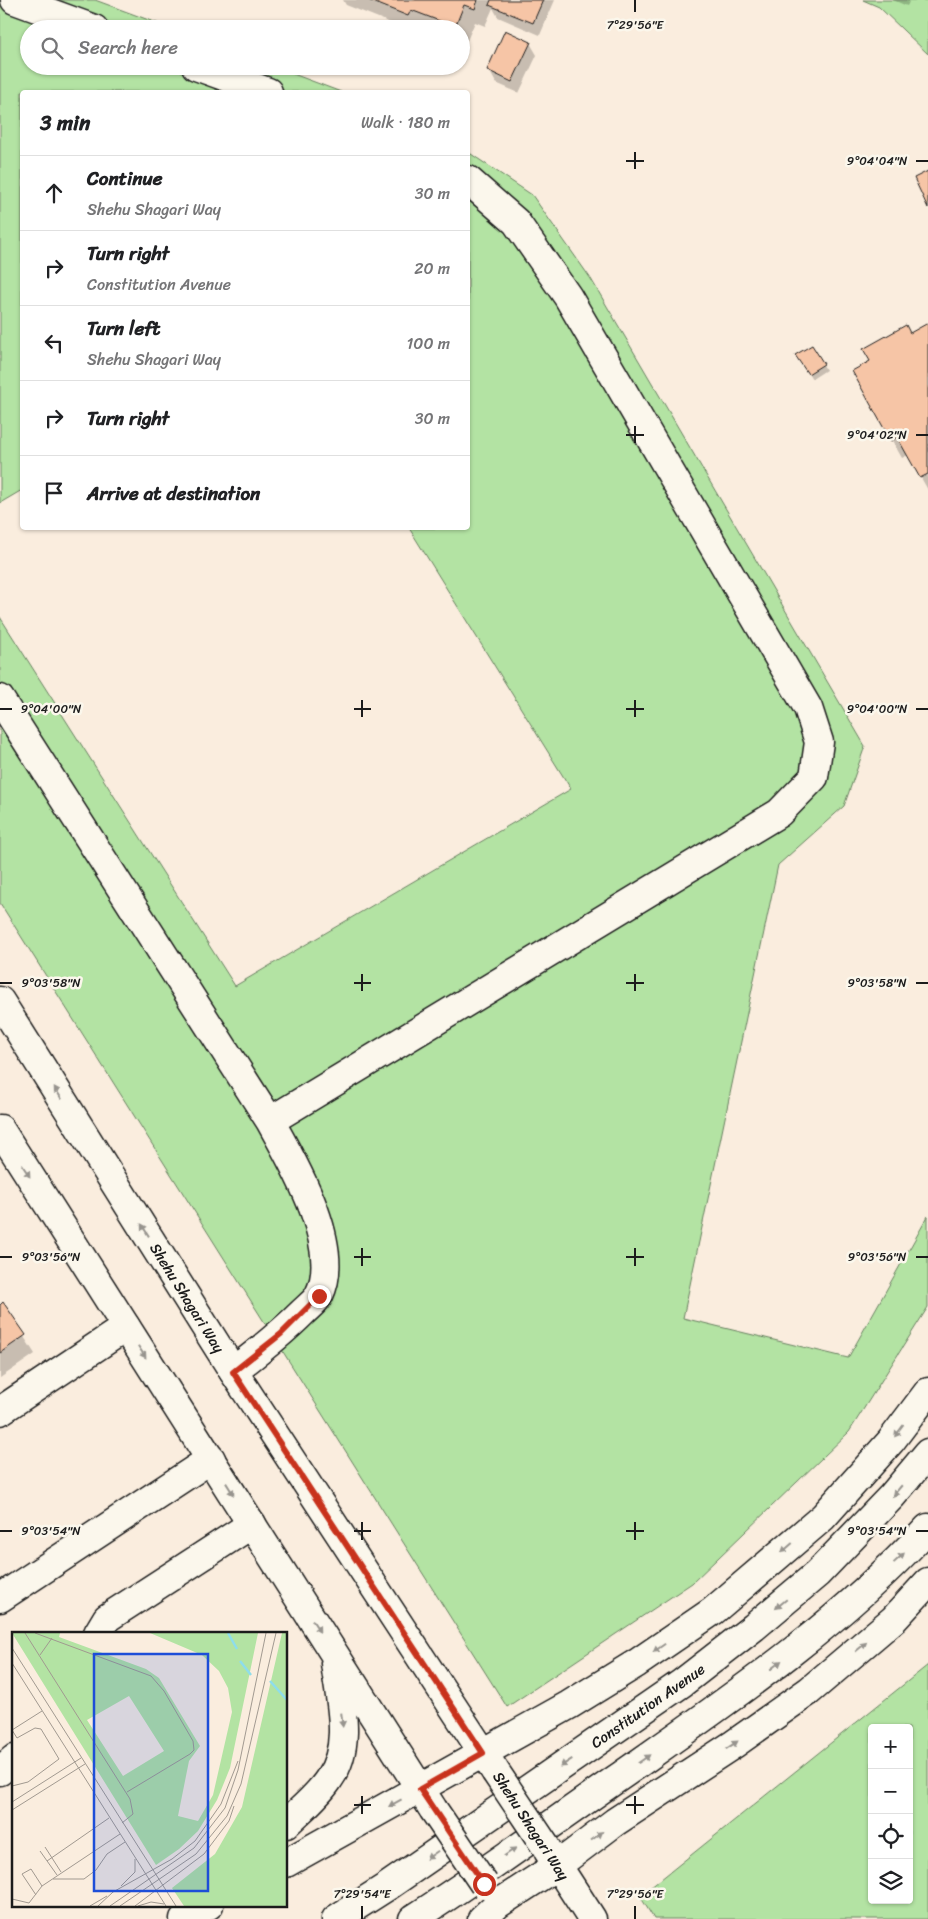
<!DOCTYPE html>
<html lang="en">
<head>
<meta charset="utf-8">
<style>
	body { margin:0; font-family:Sriracha,sans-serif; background:#f2f2f2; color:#202124 }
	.controls { position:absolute; right:15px; bottom:15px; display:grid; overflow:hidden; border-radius:5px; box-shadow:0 1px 4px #0004 }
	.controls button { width:45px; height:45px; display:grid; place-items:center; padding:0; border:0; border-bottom:1px solid #e0e0e0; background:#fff; color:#202124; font:25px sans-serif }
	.stop { position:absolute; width:15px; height:15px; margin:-11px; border:4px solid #c8321e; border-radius:50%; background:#fff }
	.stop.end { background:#c8321e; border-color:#fff; box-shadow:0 1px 5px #0008 }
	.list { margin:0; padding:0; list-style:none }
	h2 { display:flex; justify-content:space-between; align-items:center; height:65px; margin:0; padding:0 20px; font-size:21px }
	h2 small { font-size:16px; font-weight:400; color:#757577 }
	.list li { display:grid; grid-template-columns:32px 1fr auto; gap:15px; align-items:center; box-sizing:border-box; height:75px; padding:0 20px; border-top:1px solid #e0e0e0 }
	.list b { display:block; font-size:19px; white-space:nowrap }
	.list p { margin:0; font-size:16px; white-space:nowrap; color:#757577 }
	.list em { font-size:16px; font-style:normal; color:#757577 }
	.icon { flex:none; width:28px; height:28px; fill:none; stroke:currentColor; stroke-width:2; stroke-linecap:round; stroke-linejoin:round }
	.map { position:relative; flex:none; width:928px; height:1919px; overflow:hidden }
	.search { position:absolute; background:#fff; box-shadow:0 1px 4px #0004; left:20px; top:20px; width:450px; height:55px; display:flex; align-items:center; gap:12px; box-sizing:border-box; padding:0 18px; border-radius:28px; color:#757577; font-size:19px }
	.panel { position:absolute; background:#fff; box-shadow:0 1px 4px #0004; left:20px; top:90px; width:450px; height:440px; border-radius:5px }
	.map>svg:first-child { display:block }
	.green { fill:#b3e3a3; stroke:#688060; fill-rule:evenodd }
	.shadow { fill:#0003 }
	.building { fill:#f6c5a6; stroke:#1c1c1c }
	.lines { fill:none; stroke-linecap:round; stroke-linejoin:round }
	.minor-casing { stroke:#1c1c1c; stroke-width:31 }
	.major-casing { stroke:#1c1c1c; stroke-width:31 }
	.minor { stroke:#fbf7ec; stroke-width:28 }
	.major { stroke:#fbf7ec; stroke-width:28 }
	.major-bridge-casing { stroke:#1c1c1c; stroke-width:31; stroke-linecap:butt }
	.major-bridge { stroke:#fbf7ec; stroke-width:28 }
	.oneway { fill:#97948e }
	.route { stroke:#c8321e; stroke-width:6 }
	.ticks { fill:none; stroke:#1c1c1c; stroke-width:2 }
	.labels { text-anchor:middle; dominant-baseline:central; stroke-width:5; stroke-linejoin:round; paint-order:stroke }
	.street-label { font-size:15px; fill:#1c1c1c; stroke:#fbf7ec }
	.inset-river { fill:none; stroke:#8eddeb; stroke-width:2.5 }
	.inset-road { fill:none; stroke:#a19990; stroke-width:1 }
	.view { fill:#1d4ed8; fill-opacity:0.15; stroke:#1d4ed8; stroke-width:2.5 }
	.inset-edge { fill:none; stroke:#1c1c1c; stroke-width:2.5 }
	.ticks-label { font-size:12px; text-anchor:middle; fill:#1c1c1c; stroke:#fbf7ec; stroke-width:5; stroke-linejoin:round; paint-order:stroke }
</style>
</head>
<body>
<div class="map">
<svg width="928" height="1919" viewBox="0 0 928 1919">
	<rect width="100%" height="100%" fill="#faedde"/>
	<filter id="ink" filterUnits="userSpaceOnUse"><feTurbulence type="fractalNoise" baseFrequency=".02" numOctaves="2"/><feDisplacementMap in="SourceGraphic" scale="10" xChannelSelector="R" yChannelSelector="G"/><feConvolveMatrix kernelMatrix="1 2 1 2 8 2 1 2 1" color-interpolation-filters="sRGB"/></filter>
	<g filter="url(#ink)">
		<path class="green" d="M 0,0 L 95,0 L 173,29 L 29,29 L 29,66 L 272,66 L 341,92 L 22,92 L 22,490 L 0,503 Z
			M 863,0 L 928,0 L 928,54 L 879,7 Z
			M 468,152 L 532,195 L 591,279 L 865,746 L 844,806 L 778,865 L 683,1318 L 848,1358 L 928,1216 L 928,1307 L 849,1432 L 692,1583 L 507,1707 L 0,903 L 0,617 L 235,986 L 571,789 L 409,528 L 468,528 Z
			M 928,1665 L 928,1919 L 654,1919 L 640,1896 ZM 872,1728 L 909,1728 L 909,1900 L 872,1900 Z"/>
		<path class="shadow" d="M 343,0 L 555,0 L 540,35 L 498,17 L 493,8 L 485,26 L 475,22 L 465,45 L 461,43 L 461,29 L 406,29 L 346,5 Z
			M 893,0 L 910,0 L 907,6 Z
			M 530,43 L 537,55 L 519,93 L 496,83 L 489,70 Z
			M 928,324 L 928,490 L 908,455 L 902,458 L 853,372 L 871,361 L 909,334 Z
			M 812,346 L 826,370 L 812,379 L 797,355 Z
			M 3,1304 L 35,1354 L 0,1378 L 0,1306 Z"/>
		<path class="building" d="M 368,0 L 478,0 L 475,9 L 464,5 L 455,27 L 411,10 L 408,16 Z
			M 491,0 L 543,0 L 533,23 L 489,5 Z
			M 505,30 L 531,42 L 512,82 L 487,70 Z
			M 928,171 L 928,208 L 914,178 Z
			M 928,323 L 928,474 L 920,478 L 897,437 L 891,441 L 852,371 L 870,361 L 863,349 L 906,325 L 910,333 Z
			M 812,345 L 824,364 L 808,374 L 795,355 Z
			M 3,1302 L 26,1335 L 0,1353 L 0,1305 Z"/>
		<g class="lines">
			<defs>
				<path id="minor" d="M 15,0 L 94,29
					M 196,66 L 268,92
					M 0,699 L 270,1121 C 294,1164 343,1247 319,1295 C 316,1301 308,1307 303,1312 C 281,1334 258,1352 233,1371
					M 270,1121 L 779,813 L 814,777 L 819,742 L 808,708 L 568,297 L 516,222 L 468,180
					M 0,1411 L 126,1327
					M 0,1598 L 211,1459
					M 98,1633 L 107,1618 L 252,1524
					M 0,1771 L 14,1759"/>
				<path id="major" d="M 0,1001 L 233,1371 L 495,1771
					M 0,1129 L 433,1809
					M 286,1824 C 300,1810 318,1796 329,1779 C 353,1746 340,1701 335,1663
					M 548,1851 L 592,1919
					M 286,1863 L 569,1705 L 637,1663 L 713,1611 L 823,1517 L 891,1441 L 928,1392
					M 184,1919 L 209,1905
					M 336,1919 L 388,1886 L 682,1683 L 754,1627 L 817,1574 L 892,1496 L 928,1453
					M 413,1919 C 484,1874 552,1823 622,1775 C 730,1699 838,1626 928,1528
					M 482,1919 L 498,1904 L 558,1865 L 615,1822 L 734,1744 L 809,1691 L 894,1619 L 928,1582"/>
			</defs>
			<use href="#minor" class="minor-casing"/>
			<use href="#major" class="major-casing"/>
			<use href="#minor" class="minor"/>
			<use href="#major" class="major"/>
			<defs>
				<path id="major-bridge" d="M 495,1771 L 546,1847
					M 433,1809 L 484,1884"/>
			</defs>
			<use href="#major-bridge" class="major-bridge-casing"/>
			<use href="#major-bridge" class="major-bridge"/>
		</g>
		<defs><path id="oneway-solid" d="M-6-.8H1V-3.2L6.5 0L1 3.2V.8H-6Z" transform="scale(1.25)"/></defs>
		<g class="oneway">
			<use href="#oneway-solid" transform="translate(58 1093) rotate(-122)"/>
			<use href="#oneway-solid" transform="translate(26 1171) rotate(57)"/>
			<use href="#oneway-solid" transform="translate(145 1230) rotate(-122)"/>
			<use href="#oneway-solid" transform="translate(142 1352) rotate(57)"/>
			<use href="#oneway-solid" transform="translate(899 1431) rotate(127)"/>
			<use href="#oneway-solid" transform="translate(230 1489) rotate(58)"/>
			<use href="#oneway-solid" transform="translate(897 1491) rotate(130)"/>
			<use href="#oneway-solid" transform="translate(787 1548) rotate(139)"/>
			<use href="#oneway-solid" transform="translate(899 1558) rotate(-43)"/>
			<use href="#oneway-solid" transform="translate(781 1604) rotate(140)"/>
			<use href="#oneway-solid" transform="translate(316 1626) rotate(58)"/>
			<use href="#oneway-solid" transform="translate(861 1647) rotate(-40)"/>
			<use href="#oneway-solid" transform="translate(659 1648) rotate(145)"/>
			<use href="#oneway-solid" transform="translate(776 1665) rotate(-38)"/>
			<use href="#oneway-solid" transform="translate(342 1720) rotate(84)"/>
			<use href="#oneway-solid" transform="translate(732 1745) rotate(-34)"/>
			<use href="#oneway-solid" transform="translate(644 1759) rotate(-35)"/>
			<use href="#oneway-solid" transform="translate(566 1763) rotate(147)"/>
			<use href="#oneway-solid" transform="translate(395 1803) rotate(151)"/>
			<use href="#oneway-solid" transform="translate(597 1836) rotate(-37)"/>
			<use href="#oneway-solid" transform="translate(510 1852) rotate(-35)"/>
			<use href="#oneway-solid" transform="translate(432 1855) rotate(145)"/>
		</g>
	</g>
	<g class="lines" filter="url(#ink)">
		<path class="route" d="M 319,1296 L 281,1334 L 233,1372 L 483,1753 L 420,1789 L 484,1884"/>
	</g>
	<path class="ticks" d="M 635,0 L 635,12M 635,152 L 635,169M 626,161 L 644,161M 916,161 L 928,161M 635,426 L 635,443M 626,435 L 644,435M 916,435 L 928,435M 362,700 L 362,717M 635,700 L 635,717M 0,709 L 12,709M 354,709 L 371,709M 626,709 L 644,709M 916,709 L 928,709M 362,974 L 362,991M 635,974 L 635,991M 0,983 L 12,983M 354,983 L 371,983M 626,983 L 644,983M 916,983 L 928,983M 362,1248 L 362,1266M 635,1248 L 635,1266M 0,1257 L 12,1257M 354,1257 L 371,1257M 626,1257 L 644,1257M 916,1257 L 928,1257M 362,1522 L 362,1540M 635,1522 L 635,1540M 0,1531 L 12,1531M 354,1531 L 371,1531M 626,1531 L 644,1531M 916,1531 L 928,1531M 362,1796 L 362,1814M 635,1796 L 635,1814M 354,1805 L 371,1805M 626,1805 L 644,1805M 362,1906 L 362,1919M 635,1906 L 635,1919"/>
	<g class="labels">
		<g class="street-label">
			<text transform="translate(187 1298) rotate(58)">Shehu Shagari Way</text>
			<text transform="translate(648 1706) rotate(-35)">Constitution Avenue</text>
			<text transform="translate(531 1826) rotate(57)">Shehu Shagari Way</text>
		</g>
	</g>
	<g transform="translate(12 1632)">
		<rect width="275" height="275" fill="#faedde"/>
		<path d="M 0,1 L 48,1 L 47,5 L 134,37 L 147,46 L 188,114 L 177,129 L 166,184 L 186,189 L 201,163 L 220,80 L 216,56 L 207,39 L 190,23 L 138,1 L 246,1 L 218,136 L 205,168 L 186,199 L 167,217 L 144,233 ZM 117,64 L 152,119 L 111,144 L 75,88 ZM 270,1 L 275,1 L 275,274 L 172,274 L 160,256 L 203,222 L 230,175 Z" fill="#b3e3a3" fill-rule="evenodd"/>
		<path class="inset-river" d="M 216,1 L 225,17M 228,29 L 239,43M 258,49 L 275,68"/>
		<path class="inset-road" d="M 13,1 L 118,167 L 121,182 L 110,191M 23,1 L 139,44 L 152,59 L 181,109 L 182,118 L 178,122 L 115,160M 0,16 L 164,274M 28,23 L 40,6M 0,31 L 154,274M 0,98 L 5,106 L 23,96 L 29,97 L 47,127 L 16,150 L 0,154M 0,98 L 30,79M 0,170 L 69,126M 0,178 L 73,132M 33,215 L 49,240M 28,219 L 45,243M 35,229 L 97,186M 41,247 L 72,247 L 84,238 L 95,222 L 113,210M 109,254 L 123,240 L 123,227M 24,263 L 10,242 L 19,237 L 30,254M 0,267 L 17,271 L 30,254 L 108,202M 78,274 L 95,264M 86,274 L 101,260 L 160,227 L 183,209 L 209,172 L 226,129M 98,274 L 182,216 L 213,176 L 226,138 L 254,1M 108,274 L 184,222 L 215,184 L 229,152 L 264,1M 123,274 L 192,222 L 217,189 L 222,174M 126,274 L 139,270 L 152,272"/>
		<path class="view" d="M 82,22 L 196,22 L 196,259 L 82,259 Z"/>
		<rect width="275" height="275" class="inset-edge"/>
	</g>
	<g class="ticks-label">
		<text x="635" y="29">7°29'56"E</text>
		<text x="877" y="165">9°04'04"N</text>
		<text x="877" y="439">9°04'02"N</text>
		<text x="51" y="713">9°04'00"N</text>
		<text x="877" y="713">9°04'00"N</text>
		<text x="51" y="987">9°03'58"N</text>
		<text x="877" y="987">9°03'58"N</text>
		<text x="51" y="1261">9°03'56"N</text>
		<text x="877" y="1261">9°03'56"N</text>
		<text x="51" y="1535">9°03'54"N</text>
		<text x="877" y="1535">9°03'54"N</text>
		<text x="362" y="1898">7°29'54"E</text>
		<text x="635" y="1898">7°29'56"E</text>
	</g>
</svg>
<div class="controls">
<button>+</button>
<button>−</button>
<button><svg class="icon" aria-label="locate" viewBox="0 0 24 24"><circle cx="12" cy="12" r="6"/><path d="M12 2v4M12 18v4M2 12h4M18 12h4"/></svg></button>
<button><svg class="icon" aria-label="layers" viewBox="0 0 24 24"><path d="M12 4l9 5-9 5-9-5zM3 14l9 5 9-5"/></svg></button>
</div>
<div class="stop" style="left:484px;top:1884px"></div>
<div class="stop end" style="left:319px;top:1296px"></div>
<div class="search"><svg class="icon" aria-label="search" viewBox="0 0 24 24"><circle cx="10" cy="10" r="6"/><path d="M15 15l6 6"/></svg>Search here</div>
<section class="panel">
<h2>3 min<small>Walk · 180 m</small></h2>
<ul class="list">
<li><svg class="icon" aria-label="ahead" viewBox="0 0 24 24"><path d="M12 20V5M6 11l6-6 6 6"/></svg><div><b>Continue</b><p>Shehu Shagari Way</p></div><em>30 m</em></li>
<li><svg class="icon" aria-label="right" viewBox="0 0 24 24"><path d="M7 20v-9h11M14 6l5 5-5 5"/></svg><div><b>Turn right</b><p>Constitution Avenue</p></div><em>20 m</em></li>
<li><svg class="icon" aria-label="left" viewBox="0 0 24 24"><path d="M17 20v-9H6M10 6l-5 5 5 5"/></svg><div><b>Turn left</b><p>Shehu Shagari Way</p></div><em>100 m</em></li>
<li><svg class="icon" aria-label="right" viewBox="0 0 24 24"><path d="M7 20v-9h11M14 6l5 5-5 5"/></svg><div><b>Turn right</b></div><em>30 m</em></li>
<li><svg class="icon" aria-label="arrive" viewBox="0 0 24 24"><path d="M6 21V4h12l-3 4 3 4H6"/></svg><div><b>Arrive at destination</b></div></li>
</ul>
</section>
</div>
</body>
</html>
